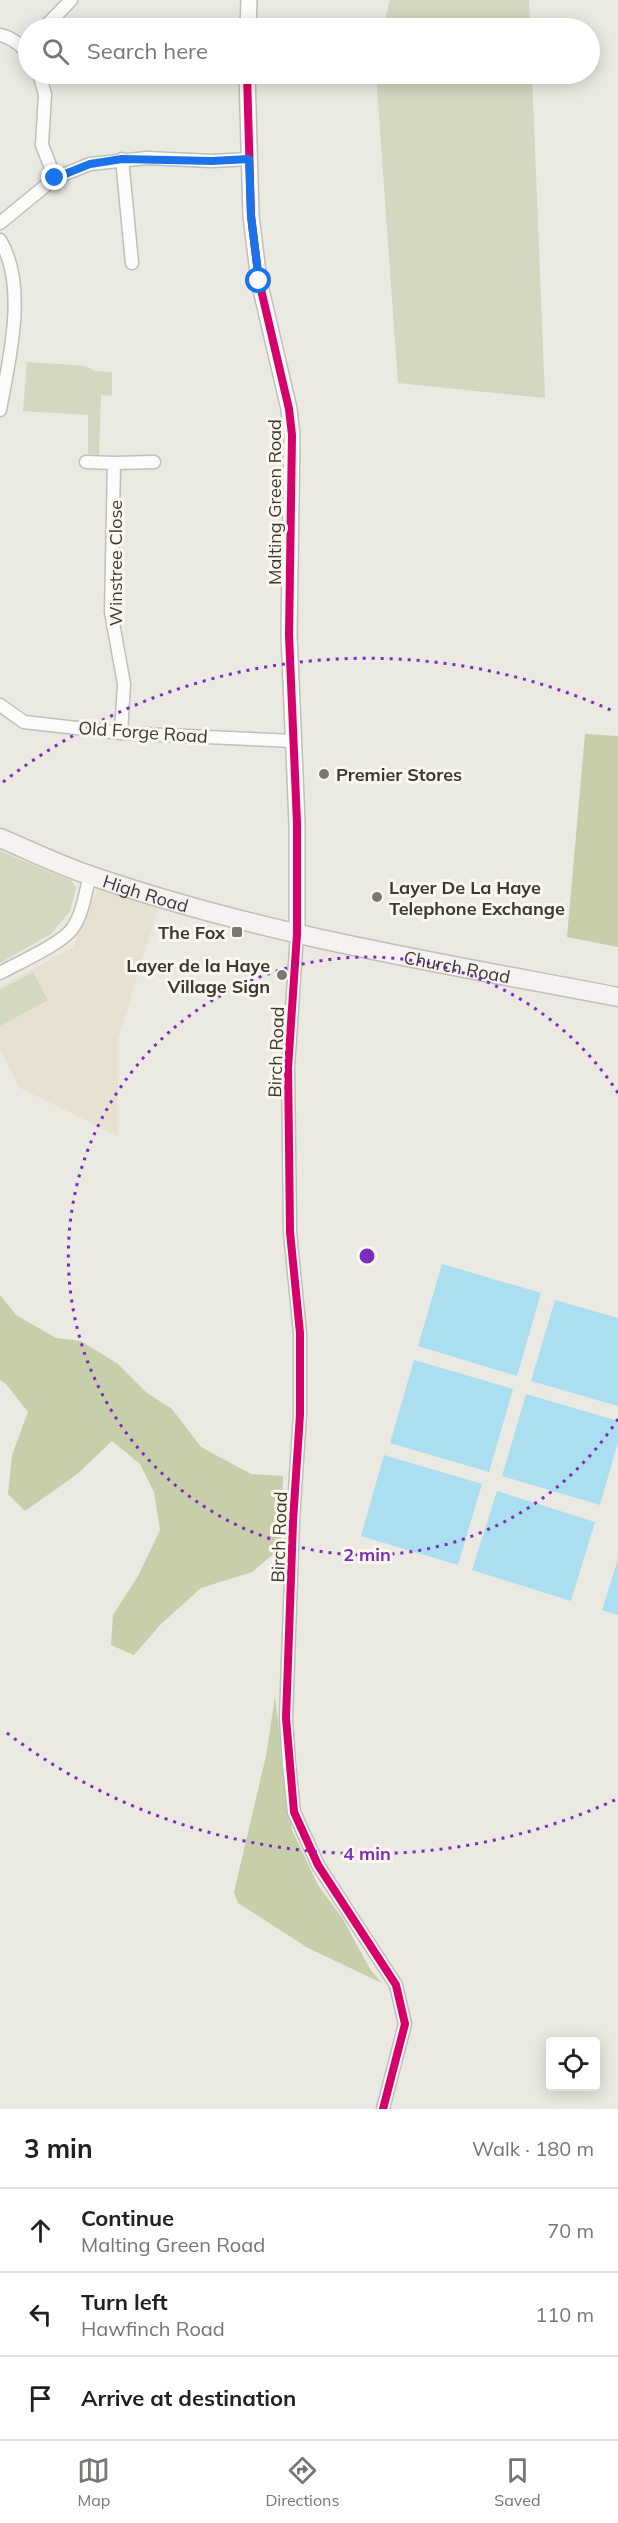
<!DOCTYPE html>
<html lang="en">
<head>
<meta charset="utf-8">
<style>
	body { margin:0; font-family:Mulish,sans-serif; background:#f2f2f2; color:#202124 }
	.controls { position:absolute; right:18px; bottom:18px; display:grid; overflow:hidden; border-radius:6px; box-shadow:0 3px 15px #0003 }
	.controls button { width:54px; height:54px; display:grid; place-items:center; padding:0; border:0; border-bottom:2px solid #e0e0e0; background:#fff; color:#202124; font:30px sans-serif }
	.stop { position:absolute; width:18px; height:18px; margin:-14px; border:4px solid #1a73e8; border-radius:50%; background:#fff }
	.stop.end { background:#1a73e8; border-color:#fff; box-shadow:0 2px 6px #0008 }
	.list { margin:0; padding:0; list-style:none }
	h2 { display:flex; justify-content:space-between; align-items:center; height:78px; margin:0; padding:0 24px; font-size:26px }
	h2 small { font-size:20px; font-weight:400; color:#757577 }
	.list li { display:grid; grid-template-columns:39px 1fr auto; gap:18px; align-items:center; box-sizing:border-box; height:84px; padding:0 24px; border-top:2px solid #e0e0e0 }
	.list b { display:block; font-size:22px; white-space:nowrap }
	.list p { margin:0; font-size:20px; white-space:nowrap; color:#757577 }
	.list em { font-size:20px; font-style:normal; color:#757577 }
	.icon { flex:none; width:33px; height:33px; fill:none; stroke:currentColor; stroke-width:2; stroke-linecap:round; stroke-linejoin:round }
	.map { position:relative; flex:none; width:618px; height:2109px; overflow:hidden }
	.search { position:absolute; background:#fff; box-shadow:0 3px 15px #0003; left:18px; right:18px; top:18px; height:66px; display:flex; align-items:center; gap:15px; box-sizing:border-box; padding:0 21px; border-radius:33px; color:#757577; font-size:22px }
	.sheet { height:330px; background:#fff }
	nav { display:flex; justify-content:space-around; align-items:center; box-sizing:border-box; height:84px; border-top:2px solid #e0e0e0; background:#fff; font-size:16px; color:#757577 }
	nav a { display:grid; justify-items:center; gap:3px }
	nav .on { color:#787772 }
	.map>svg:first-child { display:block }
	.education { fill:#e7e1d2 }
	.green { fill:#d3d8c0 }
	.forest { fill:#c7cfaa }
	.water { fill:#abdef1 }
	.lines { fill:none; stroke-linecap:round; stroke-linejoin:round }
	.minor-casing { stroke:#c0bfba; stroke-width:15 }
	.tertiary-casing { stroke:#c0bfba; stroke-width:18 }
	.secondary-casing { stroke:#c0bfba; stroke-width:21 }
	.minor { stroke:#fcfcfb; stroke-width:12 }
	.tertiary { stroke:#fcfcfb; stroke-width:15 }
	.secondary { stroke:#f5f2f1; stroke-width:18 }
	.cycleway-casing { stroke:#fcf7ec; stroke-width:11 }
	.cycleway { stroke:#d6006c; stroke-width:8 }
	.route { stroke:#1a73e8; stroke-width:8 }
	.ring { fill:none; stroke:#7b2cbf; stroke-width:3; stroke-dasharray:3 6 }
	.poi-dot { fill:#787772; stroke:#fcf7ec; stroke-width:2 }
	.labels { text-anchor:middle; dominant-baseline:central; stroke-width:6; stroke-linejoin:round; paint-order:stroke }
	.street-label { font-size:18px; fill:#3b3935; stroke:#fcf7ec }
	.poi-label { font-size:18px; font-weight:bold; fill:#3b3935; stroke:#fcf7ec; text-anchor:start }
	.centre { fill:#7b2cbf; stroke:#fcf7ec; stroke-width:3 }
	.ring-label { font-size:18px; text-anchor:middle; font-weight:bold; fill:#7b2cbf; stroke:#fcf7ec; stroke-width:6; stroke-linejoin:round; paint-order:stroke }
</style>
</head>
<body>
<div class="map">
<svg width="618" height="2109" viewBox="0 0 618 2109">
	<rect width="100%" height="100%" fill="#eae9e2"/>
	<path class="education" d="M 98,888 L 158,908 L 118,1039 L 118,1136 L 20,1088 L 0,1049 L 0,987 L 73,947 Z"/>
	<path class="green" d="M 390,0 L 529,0 L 530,28 L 383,28 Z
		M 376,74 L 532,74 L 545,398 L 398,383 Z
		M 27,362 L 86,366 L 94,371 L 112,372 L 112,396 L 101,395 L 99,455 L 88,454 L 88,415 L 23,411 Z
		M 0,851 L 71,880 L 76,888 L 70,911 L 51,934 L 0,963 Z
		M 33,972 L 48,1000 L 0,1026 L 0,990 Z"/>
	<path class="forest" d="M 585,734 L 618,736 L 618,947 L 567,937 Z
		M 0,1295 L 16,1315 L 56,1338 L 81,1341 L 118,1364 L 147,1393 L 172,1409 L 201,1447 L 251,1474 L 283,1476 L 281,1548 L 252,1572 L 201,1588 L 161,1624 L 134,1655 L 111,1645 L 113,1615 L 138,1576 L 160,1530 L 154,1492 L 140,1464 L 112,1441 L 76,1475 L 25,1511 L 8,1494 L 12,1455 L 28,1412 L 6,1384 L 0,1380 Z
		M 275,1697 L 292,1830 L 318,1885 L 343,1919 L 370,1969 L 382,1983 L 308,1948 L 238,1903 L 234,1892 L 266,1756 Z"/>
	<path class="water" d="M 442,1264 L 541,1293 L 517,1376 L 418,1346 Z
		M 555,1300 L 618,1318 L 618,1406 L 531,1381 Z
		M 414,1360 L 513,1389 L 489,1472 L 390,1443 Z
		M 526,1394 L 618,1421 L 618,1442 L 600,1505 L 502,1476 Z
		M 384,1455 L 482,1484 L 458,1565 L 361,1536 Z
		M 497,1491 L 595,1522 L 571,1601 L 472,1570 Z
		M 618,1559 L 618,1615 L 602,1610 Z"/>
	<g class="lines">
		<defs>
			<path id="minor" d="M 44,28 L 71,0
				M 0,35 C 11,37 23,46 28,55
				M 39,74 L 45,94 L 42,145 L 55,178
				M 122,159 L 132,263
				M 0,223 L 55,178 L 90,164 L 147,158 L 212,161 L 249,159
				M 0,240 C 28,286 9,360 0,410
				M 86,462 L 114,463
				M 0,705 L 24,722 L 121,733 L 293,741
				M 121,733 L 124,684 L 111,612 L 114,463 L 154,462
				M 297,934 L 288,1068 L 289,1145 L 290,1232 L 300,1333 L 300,1414 L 293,1521 L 286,1718 L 289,1764 L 294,1812 L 318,1865 L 396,1985 L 405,2024 L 383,2109
				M 0,973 C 18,963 61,944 72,929 C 83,914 85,893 90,876"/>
			<path id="tertiary" d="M 248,28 L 249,0
				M 247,74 L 251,216 L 259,281 L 289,409 L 292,435 L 289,635 L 297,823 L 297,934"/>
			<g id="secondary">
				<path id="s1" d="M 0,838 C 31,851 61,866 92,876 C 263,935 442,963 618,997"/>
			</g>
		</defs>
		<use href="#minor" class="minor-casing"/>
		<use href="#tertiary" class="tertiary-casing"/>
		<use href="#secondary" class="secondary-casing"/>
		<use href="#minor" class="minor"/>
		<use href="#tertiary" class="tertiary"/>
		<use href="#secondary" class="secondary"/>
		<defs>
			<path id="cycleway" d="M 247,74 L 251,216 L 259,281 L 289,409 L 292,435 L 289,635 L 297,823 L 297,934 L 288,1068 L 289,1145 L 290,1232 L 300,1333 L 300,1414 L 293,1521 L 286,1718 L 294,1812 L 318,1865 L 396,1985 L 405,2024 L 383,2109"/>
		</defs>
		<use href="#cycleway" class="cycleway-casing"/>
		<use href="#cycleway" class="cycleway"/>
	</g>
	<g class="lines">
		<path class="route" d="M 55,178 L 90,164 L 122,159 L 212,161 L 249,159 L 251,216 L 259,281"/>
	</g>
	<g class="ring">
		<path d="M618 1419A299 299 0 1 1 618 1093"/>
		<path d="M615 1800A598 598 0 0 1 3 1730M3 782A598 598 0 0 1 615 712"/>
	</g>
	<g class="poi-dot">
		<circle cx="324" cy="774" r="6"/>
		<circle cx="377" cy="897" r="6"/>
		<rect x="231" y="926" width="12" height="12" rx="3"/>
		<circle cx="282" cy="975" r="6"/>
	</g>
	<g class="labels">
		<g class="street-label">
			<text transform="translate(274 502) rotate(-90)">Malting Green Road</text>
			<text transform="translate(115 563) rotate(-90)">Winstree Close</text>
			<text transform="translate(143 732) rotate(4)">Old Forge Road</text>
			<text stroke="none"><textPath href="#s1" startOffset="156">High Road</textPath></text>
			<text stroke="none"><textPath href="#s1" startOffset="476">Church Road</textPath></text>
			<text transform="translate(276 1052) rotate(-88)">Birch Road</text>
			<text transform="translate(279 1537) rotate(-88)">Birch Road</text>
		</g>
		<g class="poi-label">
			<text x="336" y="774">Premier Stores</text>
			<text x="389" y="887">Layer De La Haye<tspan x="389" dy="21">Telephone Exchange</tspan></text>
			<text x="225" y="932" text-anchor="end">The Fox</text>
			<text x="270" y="965" text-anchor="end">Layer de la Haye<tspan x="270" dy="21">Village Sign</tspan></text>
		</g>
	</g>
	<circle cx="367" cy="1256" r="9" class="centre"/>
	<g class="ring-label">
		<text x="367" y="1561">2 min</text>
		<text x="367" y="1860">4 min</text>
	</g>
</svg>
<div class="controls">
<button><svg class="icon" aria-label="locate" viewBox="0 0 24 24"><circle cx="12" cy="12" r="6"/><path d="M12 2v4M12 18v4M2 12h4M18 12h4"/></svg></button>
</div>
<div class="stop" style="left:259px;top:281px"></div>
<div class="stop end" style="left:55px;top:178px"></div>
<div class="search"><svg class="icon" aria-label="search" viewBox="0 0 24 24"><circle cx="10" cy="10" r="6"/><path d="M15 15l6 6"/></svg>Search here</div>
</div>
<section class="sheet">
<h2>3 min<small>Walk · 180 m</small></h2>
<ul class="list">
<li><svg class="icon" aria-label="ahead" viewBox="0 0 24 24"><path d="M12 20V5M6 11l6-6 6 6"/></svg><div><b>Continue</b><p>Malting Green Road</p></div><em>70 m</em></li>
<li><svg class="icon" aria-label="left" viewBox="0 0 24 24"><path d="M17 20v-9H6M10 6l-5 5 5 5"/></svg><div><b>Turn left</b><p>Hawfinch Road</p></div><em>110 m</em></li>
<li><svg class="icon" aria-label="arrive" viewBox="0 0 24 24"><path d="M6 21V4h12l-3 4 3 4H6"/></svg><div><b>Arrive at destination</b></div></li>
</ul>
</section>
<nav>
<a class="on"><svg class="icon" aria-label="map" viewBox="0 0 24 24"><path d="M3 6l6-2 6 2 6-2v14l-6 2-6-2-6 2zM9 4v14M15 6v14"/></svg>Map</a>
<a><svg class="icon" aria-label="directions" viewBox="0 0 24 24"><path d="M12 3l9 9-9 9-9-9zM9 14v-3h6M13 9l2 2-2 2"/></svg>Directions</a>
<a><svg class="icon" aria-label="saved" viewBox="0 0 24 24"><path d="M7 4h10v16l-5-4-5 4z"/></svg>Saved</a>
</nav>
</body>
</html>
